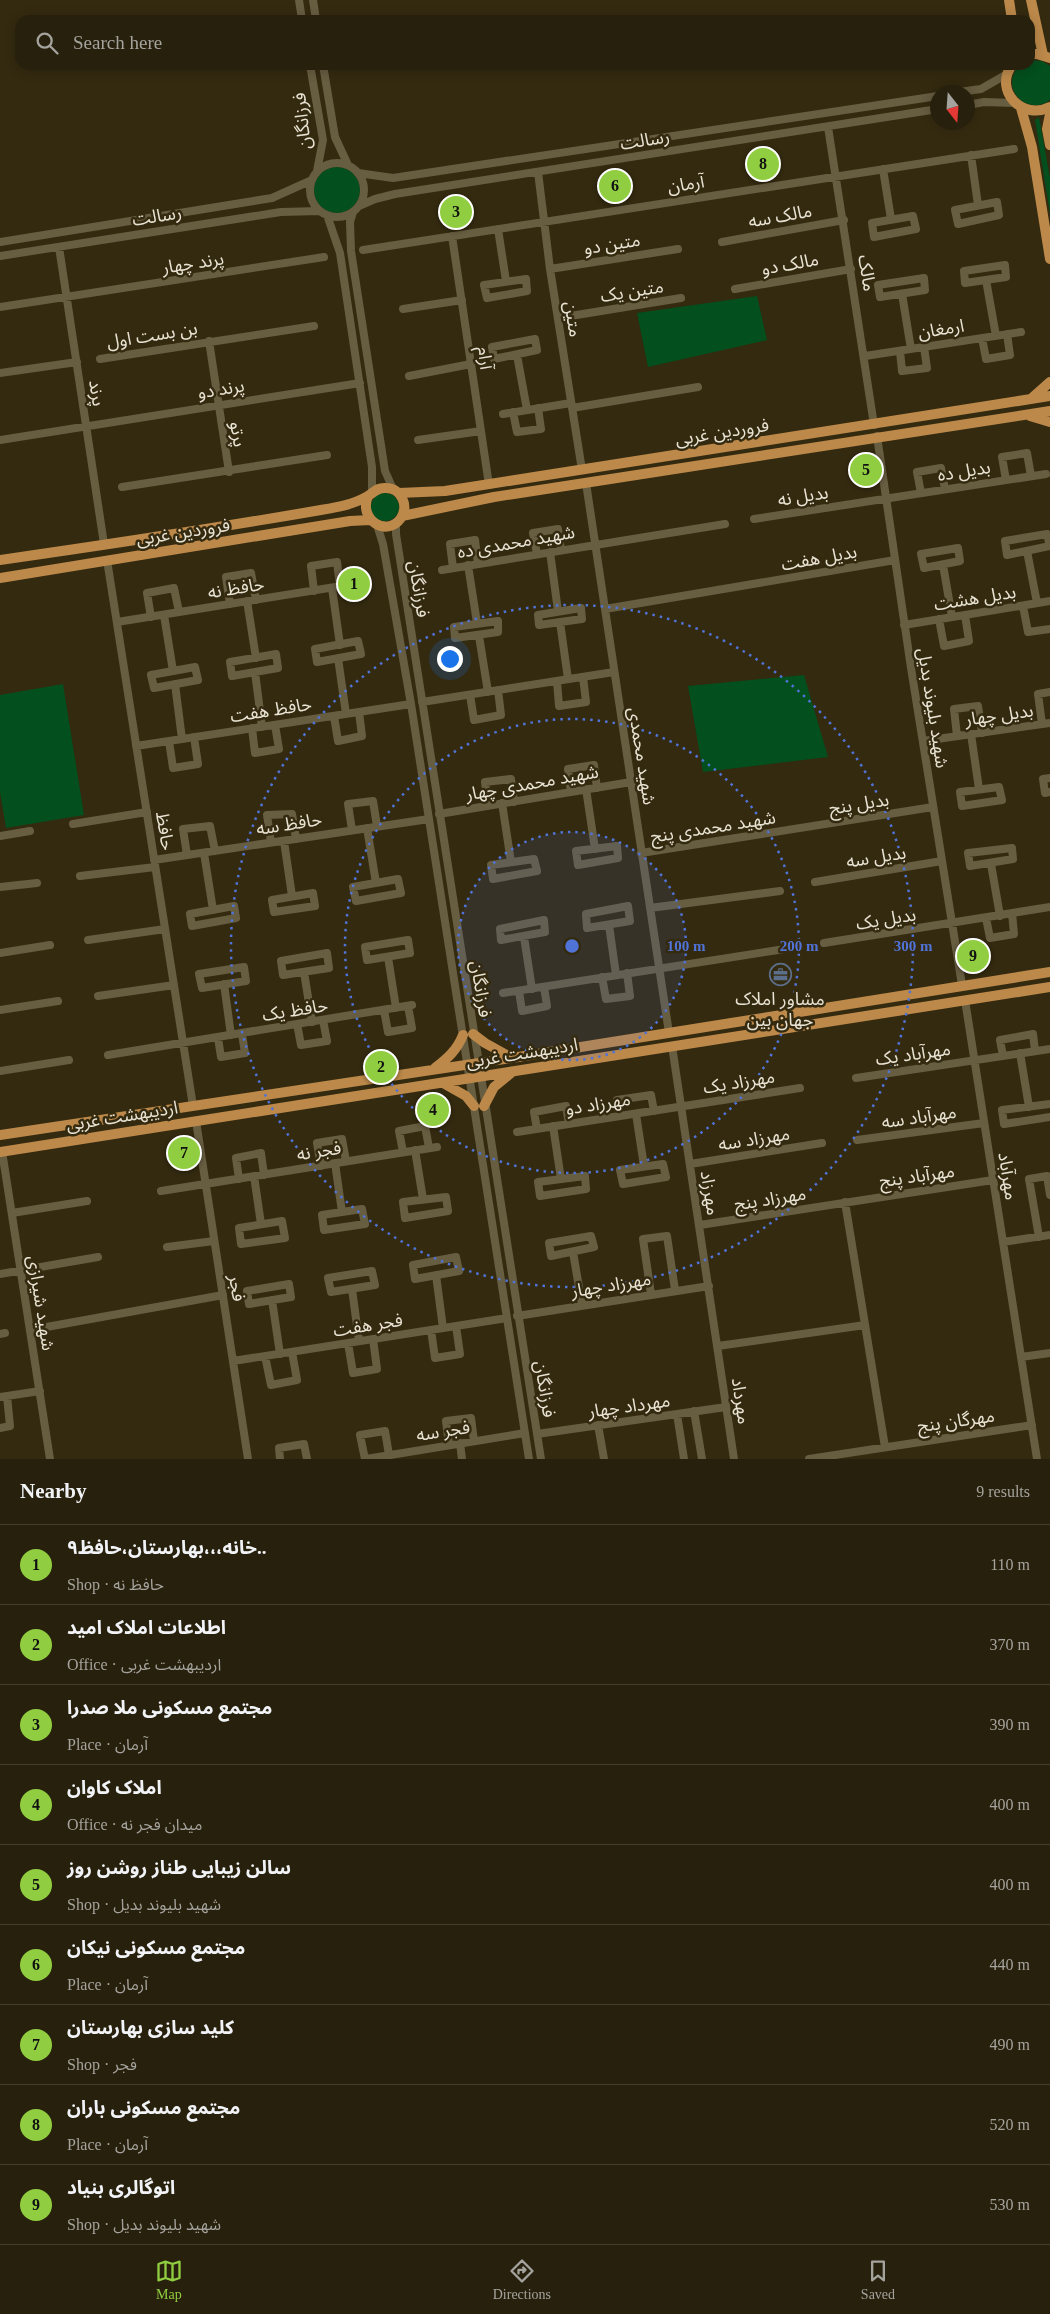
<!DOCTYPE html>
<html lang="en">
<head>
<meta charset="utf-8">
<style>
	body { margin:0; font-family:"Times New Roman","Noto Sans Arabic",serif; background:#332d1a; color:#f1f3f6 }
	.compass { position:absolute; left:930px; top:85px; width:45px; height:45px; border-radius:50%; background:#27200c; box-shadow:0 2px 12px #0003; rotate:163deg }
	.you { position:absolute; left:449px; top:658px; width:18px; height:18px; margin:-12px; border:4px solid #fff; border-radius:50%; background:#1a73e8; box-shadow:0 0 0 8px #1a73e833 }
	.badge { display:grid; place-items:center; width:32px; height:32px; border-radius:50%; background:#90cd40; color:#111; font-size:16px; font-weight:700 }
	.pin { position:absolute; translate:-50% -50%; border:2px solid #fff; box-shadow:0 1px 5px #0006 }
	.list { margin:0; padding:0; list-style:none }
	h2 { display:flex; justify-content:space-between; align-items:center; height:65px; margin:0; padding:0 20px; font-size:21px }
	h2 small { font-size:16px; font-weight:400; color:#a4a39d }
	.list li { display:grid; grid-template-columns:32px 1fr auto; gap:15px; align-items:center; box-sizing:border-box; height:80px; padding:0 20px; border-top:1px solid #433e2d }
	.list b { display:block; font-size:19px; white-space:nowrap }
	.list p { margin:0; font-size:16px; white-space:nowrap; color:#a4a39d }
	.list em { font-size:16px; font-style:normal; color:#a4a39d }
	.icon { flex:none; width:28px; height:28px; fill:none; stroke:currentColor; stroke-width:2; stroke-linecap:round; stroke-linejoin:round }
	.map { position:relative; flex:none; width:1050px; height:1459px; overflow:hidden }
	.search { position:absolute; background:#27200c; box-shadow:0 2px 12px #0003; left:15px; right:15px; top:15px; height:55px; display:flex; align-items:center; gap:12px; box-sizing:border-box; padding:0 18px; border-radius:15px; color:#a4a39d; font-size:19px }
	.sheet { height:785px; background:#27200c }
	nav { display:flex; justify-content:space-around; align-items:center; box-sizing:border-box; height:70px; border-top:1px solid #433e2d; background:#27200c; font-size:14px; color:#a4a39d }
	nav a { display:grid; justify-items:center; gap:2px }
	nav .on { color:#90cd40 }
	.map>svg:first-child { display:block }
	.green { fill:#034f1d }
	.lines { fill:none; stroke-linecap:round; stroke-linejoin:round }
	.minor { stroke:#675d41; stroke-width:8 }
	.major { stroke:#bc894a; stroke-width:10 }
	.ring { fill:none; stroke:#5073d7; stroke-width:2.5; stroke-dasharray:2.5 5 }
	.labels { text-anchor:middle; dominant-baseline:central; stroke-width:5; stroke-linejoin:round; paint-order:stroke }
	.street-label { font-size:18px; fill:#e9e3d3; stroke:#342a10 }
	.poi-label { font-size:18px; fill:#e9e3d3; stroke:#342a10 }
	.centre { fill:#5073d7; stroke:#342a10; stroke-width:2.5 }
	.ring-label { font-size:15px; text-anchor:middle; font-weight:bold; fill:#5073d7; stroke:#342a10; stroke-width:5; stroke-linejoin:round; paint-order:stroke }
</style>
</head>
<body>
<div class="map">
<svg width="1050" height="1459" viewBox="0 0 1050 1459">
	<rect width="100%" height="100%" fill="#342a10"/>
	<path class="green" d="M 1030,60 L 1042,61 L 1050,66 L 1050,100 C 1026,118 998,86 1020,65 L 1030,65 Z
		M 1039,117 L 1050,178 L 1050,214 L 1035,120 Z
		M314 190a23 23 0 1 1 46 0a23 23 0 1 1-46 0Z
		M 757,296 L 767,340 L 648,367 L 637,313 Z
		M371 507a14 14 0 1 1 28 0a14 14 0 1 1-28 0Z
		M 804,675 L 828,757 L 703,772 L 688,686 Z
		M 63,684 L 84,815 L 6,828 L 0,792 L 0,695 Z"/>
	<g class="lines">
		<path class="minor" d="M 299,0 L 302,20
			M 313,0 L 316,20
			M 310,65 L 323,140 L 317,171
			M 323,65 L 335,137 L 348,165
			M 959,92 L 981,89 L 1007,74
			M 968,105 L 984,102 L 1015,103
			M 828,127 L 874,425
			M 971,155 L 978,205
			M310 190a27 27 0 1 1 54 0a27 27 0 1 1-54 0Z
			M 883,169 L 891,219
			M 538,172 L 550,269 L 582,470
			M 358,173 L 393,178 L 938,96
			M 997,202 L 999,215 L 958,224 L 955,210 Z
			M 359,206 L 375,199 L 395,194 L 938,109
			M 353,212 L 350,222 L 351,251 L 385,471 L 393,489
			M 327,215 L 340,253 L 372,467 L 372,492
			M 913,216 L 916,229 L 874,237 L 872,223 Z
			M 498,229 L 506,281
			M 452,236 L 489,485
			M 0,242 L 272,198 L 312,180
			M 722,242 L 844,220
			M 59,247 L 104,544
			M 363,250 L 1014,149
			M 0,256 L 281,212 L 319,211
			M 1005,265 L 1006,277 L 965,283 L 964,271 Z
			M 550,269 L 678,249
			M 924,278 L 925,290 L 880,297 L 878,285 Z
			M 526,279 L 527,291 L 487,298 L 484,285 Z
			M 986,280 L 996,336
			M 735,289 L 851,269
			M 902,294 L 911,349
			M 0,307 L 324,257
			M 403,309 L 462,300
			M 558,318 L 681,298
			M 982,338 L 986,359 L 1010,355 L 1007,334
			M 535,339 L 537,350 L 494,359 L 492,347 Z
			M 209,341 L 229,472
			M 900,351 L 902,371 L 927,368 L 924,347
			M 517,355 L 527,410
			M 865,356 L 1021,332
			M 100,359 L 314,326
			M 0,373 L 77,362
			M 409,376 L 471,364
			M 572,408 L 698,387
			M 513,412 L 517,432 L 541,429 L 538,408
			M 503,414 L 571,403
			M 877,436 L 911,668 L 962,985
			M 0,440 L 360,383
			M 418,440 L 481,431
			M 1006,480 L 1002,457 L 1027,453 L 1031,476
			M 586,483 L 669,1033
			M 122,487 L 327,455
			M 921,493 L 917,472 L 941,468 L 945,489
			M 754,519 L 1046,474
			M 396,523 L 396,534 L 541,1459
			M 377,525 L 383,544 L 411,704 L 529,1459
			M 1047,534 L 1050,546 L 1007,555 L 1005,541 Z
			M 958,548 L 960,561 L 924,568 L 921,554 Z
			M 1027,551 L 1037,603
			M 550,552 L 558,611
			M 537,554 L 533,533 L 558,529 L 561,550
			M 107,560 L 193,1106
			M 468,565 L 477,623
			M 943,565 L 952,617
			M 453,568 L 450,544 L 475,540 L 478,564
			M 442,570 L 725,524
			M 332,588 L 340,645
			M 314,591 L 311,566 L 337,562 L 340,586
			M 247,601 L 256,658
			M 230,604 L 226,577 L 251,573 L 256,600
			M 1023,606 L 1028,632 L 1050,629
			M 581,608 L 582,619 L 539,625 L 538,615 Z
			M 605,609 L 895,560
			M 164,615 L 173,671
			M 151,617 L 147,593 L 174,588 L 179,612
			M 939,619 L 944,646 L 969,641 L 965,615
			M 498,621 L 498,632 L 455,638 L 454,627 Z
			M 117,622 L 360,583
			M 560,622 L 568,679
			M 904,625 L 1050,601
			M 479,636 L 488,692
			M 358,641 L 361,654 L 317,662 L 315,649 Z
			M 276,654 L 278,668 L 232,676 L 230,662 Z
			M 338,658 L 346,714
			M 195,667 L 198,680 L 154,688 L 151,675 Z
			M 255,672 L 262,727
			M 557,681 L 559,706 L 586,702 L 583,677
			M 175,684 L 182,739
			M 470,695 L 474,720 L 501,715 L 498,690
			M 422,702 L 614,672
			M 334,716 L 338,741 L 362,736 L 359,712
			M 1042,724 L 1038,694 L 1050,692
			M 252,728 L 255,753 L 279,749 L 275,725
			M 971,734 L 979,789
			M 957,736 L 954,709 L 978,706 L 982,733
			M 169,741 L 173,768 L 198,764 L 194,737
			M 923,741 L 1050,723
			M 136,746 L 411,704
			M 1050,778 L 1043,779 L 1045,793 L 1050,792
			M 999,787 L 1002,800 L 962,806 L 960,792 Z
			M 586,789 L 595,849
			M 571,792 L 568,769 L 594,765 L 597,788
			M 502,803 L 511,862
			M 488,806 L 485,782 L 511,779 L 514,802
			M 439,814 L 631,782
			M 73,824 L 147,812
			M 367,828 L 376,883
			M 352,830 L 348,804 L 373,801 L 377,826
			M 0,836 L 30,831
			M 284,841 L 292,896
			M 271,842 L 267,815 L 292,814 L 296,839
			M 617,846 L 618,858 L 578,865 L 576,851 Z
			M 1012,848 L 1013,859 L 970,866 L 968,853 Z
			M 204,853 L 213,910
			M 641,853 L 933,807
			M 187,855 L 183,829 L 210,826 L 215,851
			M 534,859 L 537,871 L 493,879 L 491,865 Z
			M 154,860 L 429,819
			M 991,864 L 1000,916
			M 80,876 L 155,867
			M 398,879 L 401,893 L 356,901 L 353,887 Z
			M 815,882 L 942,861
			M 0,887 L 37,883
			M 313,893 L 315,906 L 274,912 L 272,900 Z
			M 234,906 L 236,918 L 192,926 L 190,914 Z
			M 628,906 L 630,921 L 587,928 L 586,914 Z
			M 650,908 L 780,891
			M 986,918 L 990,938 L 1014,934 L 1012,913
			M 544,920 L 545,932 L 501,940 L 500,929 Z
			M 609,925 L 616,975
			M 524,937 L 532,989
			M 88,940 L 165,929
			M 408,940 L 410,953 L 367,960 L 365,947 Z
			M 824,943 L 1050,907
			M 0,953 L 50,945
			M 327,953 L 329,968 L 283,975 L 281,961 Z
			M 388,957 L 396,1008
			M 244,967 L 246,981 L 202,988 L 199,974 Z
			M 304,972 L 312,1022
			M 602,977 L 606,999 L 630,996 L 627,973
			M 224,984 L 231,1035
			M 519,991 L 522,1011 L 547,1006 L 544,987
			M 503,993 L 791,948
			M 98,996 L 174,985
			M 965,1000 L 1037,1459
			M 0,1010 L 58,1001
			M 384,1010 L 388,1032 L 412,1028 L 408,1006
			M 297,1024 L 301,1045 L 327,1041 L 323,1020
			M 218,1038 L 221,1057 L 245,1053 L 242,1034
			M 672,1046 L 734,1459
			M 1020,1053 L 1029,1107
			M 108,1055 L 412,1005
			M 1003,1056 L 1000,1040 L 1033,1034 L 1035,1051
			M 0,1071 L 69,1060
			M 856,1078 L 1050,1049
			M 1050,1104 L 1002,1110 L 1004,1124 L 1050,1117
			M 636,1114 L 644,1166
			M 620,1116 L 617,1100 L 651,1095 L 654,1111
			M 196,1121 L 248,1459
			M 553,1126 L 561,1179
			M 537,1129 L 534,1112 L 566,1106 L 569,1124
			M 517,1132 L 800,1088
			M 857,1140 L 984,1123
			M 415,1150 L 423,1199
			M 2,1151 L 50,1459
			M 403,1152 L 399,1131 L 425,1126 L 429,1148
			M 335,1163 L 342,1212
			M 663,1164 L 666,1177 L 623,1184 L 620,1170 Z
			M 690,1164 L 822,1143
			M 321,1166 L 317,1143 L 342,1139 L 346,1161
			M 254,1176 L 261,1224
			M 585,1176 L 586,1189 L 540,1196 L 538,1182 Z
			M 239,1179 L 236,1158 L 261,1153 L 264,1175
			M 161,1191 L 437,1147
			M 446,1197 L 448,1211 L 405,1218 L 403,1202 Z
			M 845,1202 L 885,1447
			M 362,1209 L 365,1224 L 324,1230 L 322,1215 Z
			M 12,1213 L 87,1201
			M 282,1221 L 285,1238 L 241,1244 L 239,1228 Z
			M 700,1225 L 993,1180
			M 591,1236 L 594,1247 L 551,1256 L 549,1243 Z
			M 1039,1237 L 1029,1179 L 1047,1176 L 1050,1195
			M 1003,1242 L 1050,1235
			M 167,1247 L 214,1241
			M 573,1252 L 582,1305
			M 456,1257 L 459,1271 L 415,1279 L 413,1265 Z
			M 372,1271 L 375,1285 L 331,1292 L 328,1278 Z
			M 0,1274 L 98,1257
			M 436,1275 L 443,1328
			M 289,1284 L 291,1297 L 249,1304 L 247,1291 Z
			M 352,1289 L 359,1341
			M 651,1294 L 643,1239 L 667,1236 L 675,1290
			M 272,1300 L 280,1354
			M 517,1316 L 709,1286
			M 30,1330 L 223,1295
			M 431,1330 L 435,1358 L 460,1354 L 456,1326
			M 0,1334 L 5,1333
			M 348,1343 L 353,1373 L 377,1369 L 373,1339
			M 718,1346 L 865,1325
			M 265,1356 L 271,1385 L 297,1380 L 292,1352
			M 1021,1357 L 1050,1353
			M 233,1361 L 507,1318
			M 0,1397 L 40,1391
			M 694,1411 L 702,1459
			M 677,1414 L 684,1459
			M 598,1425 L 604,1459
			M 0,1428 L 10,1426 L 7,1396
			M 537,1434 L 726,1407
			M 460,1443 L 462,1459
			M 449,1445 L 446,1421 L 471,1418 L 474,1441
			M 280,1459 L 279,1448 L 304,1444 L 307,1459
			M 365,1459 L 360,1435 L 385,1431 L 389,1455
			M 366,1459 L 525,1433
			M 809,1459 L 1032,1425"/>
		<path class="major" d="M 1009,0 L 1012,20
			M 1031,0 L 1043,55
			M 1030,54 L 1037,54 L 1050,58
			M 1012,65 C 993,91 1023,121 1050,107
			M 1021,108 L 1032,147 L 1050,259
			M 1050,114 L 1047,129 L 1050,145
			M 1032,398 L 1050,382
			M 1030,416 L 1050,422
			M 399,493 L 445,491 L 1050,396
			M 402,516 L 494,497 L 1050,411
			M 0,560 C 105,545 210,529 315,511 C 332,508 350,506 366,497 C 373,494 376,487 386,488 C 401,488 409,505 401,518 C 387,538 358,520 368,496
			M 0,578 L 350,521 L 370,520
			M 473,1034 L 485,1043 L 512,1058
			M 435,1068 C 448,1058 457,1050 463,1035
			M 443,1083 L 466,1096 L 474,1106
			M 484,1106 L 494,1087 L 511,1073
			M 0,1135 L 512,1058 L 1050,972
			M 0,1152 L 1050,987"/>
	</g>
	<circle cx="572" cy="946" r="114" fill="#5073d7" fill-opacity=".12"/>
	<g class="ring">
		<circle cx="572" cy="946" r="114"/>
		<circle cx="572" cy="946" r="227"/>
		<circle cx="572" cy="946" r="341"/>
	</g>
	<defs>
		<symbol id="office-ring" viewBox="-11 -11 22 22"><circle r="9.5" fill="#342a10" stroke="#5c6f8a" stroke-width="1.5"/><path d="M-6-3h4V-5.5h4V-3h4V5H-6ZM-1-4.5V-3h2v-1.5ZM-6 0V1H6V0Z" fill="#5c6f8a"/></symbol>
	</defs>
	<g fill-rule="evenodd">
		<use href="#office-ring" x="768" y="962" width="25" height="25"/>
	</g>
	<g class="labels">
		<g class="street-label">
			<text transform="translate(302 121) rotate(-96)">فرزانگان</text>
			<text transform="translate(645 140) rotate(-9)">رسالت</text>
			<text transform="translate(686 184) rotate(-9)">آرمان</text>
			<text transform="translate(157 216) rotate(-9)">رسالت</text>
			<text transform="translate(780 216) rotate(-10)">مالک سه</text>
			<text transform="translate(612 244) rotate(-9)">متین دو</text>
			<text transform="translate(193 263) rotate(-9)">پرند چهار</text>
			<text transform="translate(790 264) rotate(-10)">مالک دو</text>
			<text transform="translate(867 273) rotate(81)">مالک</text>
			<text transform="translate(632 291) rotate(-9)">متین یک</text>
			<text transform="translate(573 319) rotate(81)">متین</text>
			<text transform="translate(941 329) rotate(-9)">ارمغان</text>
			<text transform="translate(152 335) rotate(-9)">بن بست اول</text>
			<text transform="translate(485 358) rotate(82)">آرام</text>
			<text transform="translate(221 389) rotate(-9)">پرند دو</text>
			<text transform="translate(97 393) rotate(81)">پرند</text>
			<text transform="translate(722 432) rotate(-9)">فروردین غربی</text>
			<text transform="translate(238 434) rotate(81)">پرتو</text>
			<text transform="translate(964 471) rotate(-9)">بدیل ده</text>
			<text transform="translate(803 496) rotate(-9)">بدیل نه</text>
			<text transform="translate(183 532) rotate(-9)">فروردین غربی</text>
			<text transform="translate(516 542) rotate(-10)">شهید محمدی ده</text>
			<text transform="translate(819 558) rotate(-10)">بدیل هفت</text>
			<text transform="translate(236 588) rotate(-9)">حافظ نه</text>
			<text transform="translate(419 589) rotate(81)">فرزانگان</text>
			<text transform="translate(975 598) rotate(-9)">بدیل هشت</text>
			<text transform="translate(933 708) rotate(81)">شهید بلیوند بدیل</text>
			<text transform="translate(271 710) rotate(-9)">حافظ هفت</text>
			<text transform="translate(999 715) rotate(-8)">بدیل چهار</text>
			<text transform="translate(642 756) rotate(81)">شهید محمدی</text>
			<text transform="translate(532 783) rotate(-10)">شهید محمدی چهار</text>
			<text transform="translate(859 804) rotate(-9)">بدیل پنج</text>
			<text transform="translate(289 824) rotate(-9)">حافظ سه</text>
			<text transform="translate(713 827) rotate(-9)">شهید محمدی پنج</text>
			<text transform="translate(165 831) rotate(81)">حافظ</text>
			<text transform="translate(876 857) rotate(-9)">بدیل سه</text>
			<text transform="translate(886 919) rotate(-9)">بدیل یک</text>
			<text transform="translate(481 989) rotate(81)">فرزانگان</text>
			<text transform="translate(295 1010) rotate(-9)">حافظ یک</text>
			<text transform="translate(522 1053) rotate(-9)">اردیبهشت غربی</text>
			<text transform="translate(913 1054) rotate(-8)">مهرآباد یک</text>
			<text transform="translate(739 1082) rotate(-9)">مهرزاد یک</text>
			<text transform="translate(598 1104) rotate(-9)">مهرزاد دو</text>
			<text transform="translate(122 1116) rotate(-9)">اردیبهشت غربی</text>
			<text transform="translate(919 1117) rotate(-8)">مهرآباد سه</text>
			<text transform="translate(754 1139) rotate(-9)">مهرزاد سه</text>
			<text transform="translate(319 1151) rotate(-9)">فجر نه</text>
			<text transform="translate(917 1176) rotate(-8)">مهرآباد پنج</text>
			<text transform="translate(1008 1176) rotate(81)">مهرآباد</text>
			<text transform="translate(710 1193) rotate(81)">مهرزاد</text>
			<text transform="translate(770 1199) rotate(-9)">مهرزاد پنج</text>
			<text transform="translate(611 1285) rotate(-9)">مهرزاد چهار</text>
			<text transform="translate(237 1288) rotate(81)">فجر</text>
			<text transform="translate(41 1303) rotate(81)">شهید شیرازی</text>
			<text transform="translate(368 1325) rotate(-9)">فجر هفت</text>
			<text transform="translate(545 1389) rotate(81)">فرزانگان</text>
			<text transform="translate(741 1401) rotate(82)">مهرداد</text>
			<text transform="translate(629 1406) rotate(-8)">مهرداد چهار</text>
			<text transform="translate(956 1421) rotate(-8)">مهرگان پنج</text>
			<text transform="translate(443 1431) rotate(-9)">فجر سه</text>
		</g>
		<g class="poi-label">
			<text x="780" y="999">مشاور املاک<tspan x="780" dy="21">جهان بین</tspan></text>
		</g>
	</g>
	<circle cx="572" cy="946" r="8" class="centre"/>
	<g class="ring-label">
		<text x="686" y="951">100 m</text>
		<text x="799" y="951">200 m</text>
		<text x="913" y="951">300 m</text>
	</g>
</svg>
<svg class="compass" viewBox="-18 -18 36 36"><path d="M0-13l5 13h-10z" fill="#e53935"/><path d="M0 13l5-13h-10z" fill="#a4a39d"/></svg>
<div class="you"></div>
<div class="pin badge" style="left:354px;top:584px">1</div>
<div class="pin badge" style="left:381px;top:1067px">2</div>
<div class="pin badge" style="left:456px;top:212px">3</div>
<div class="pin badge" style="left:433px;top:1110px">4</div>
<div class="pin badge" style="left:866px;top:470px">5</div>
<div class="pin badge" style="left:615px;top:186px">6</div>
<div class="pin badge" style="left:184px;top:1153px">7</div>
<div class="pin badge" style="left:763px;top:164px">8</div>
<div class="pin badge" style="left:973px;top:956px">9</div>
<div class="search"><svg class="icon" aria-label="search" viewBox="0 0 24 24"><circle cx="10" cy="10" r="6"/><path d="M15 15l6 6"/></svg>Search here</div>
</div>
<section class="sheet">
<h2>Nearby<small>9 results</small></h2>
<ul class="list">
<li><span class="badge">1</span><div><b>خانه،،،بهارستان،حافظ۹..</b><p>Shop · حافظ نه</p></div><em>110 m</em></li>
<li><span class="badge">2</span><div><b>اطلاعات املاک امید</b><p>Office · اردیبهشت غربی</p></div><em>370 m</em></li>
<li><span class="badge">3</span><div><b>مجتمع مسکونی ملا صدرا</b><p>Place · آرمان</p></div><em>390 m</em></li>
<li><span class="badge">4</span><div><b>املاک کاوان</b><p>Office · میدان فجر نه</p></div><em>400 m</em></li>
<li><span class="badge">5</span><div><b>سالن زیبایی طناز روشن روز</b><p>Shop · شهید بلیوند بدیل</p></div><em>400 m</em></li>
<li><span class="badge">6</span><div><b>مجتمع مسکونی نیکان</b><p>Place · آرمان</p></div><em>440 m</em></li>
<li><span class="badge">7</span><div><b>کلید سازی بهارستان</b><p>Shop · فجر</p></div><em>490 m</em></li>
<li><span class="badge">8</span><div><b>مجتمع مسکونی باران</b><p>Place · آرمان</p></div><em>520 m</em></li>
<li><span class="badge">9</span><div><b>اتوگالری بنیاد</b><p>Shop · شهید بلیوند بدیل</p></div><em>530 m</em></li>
</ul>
</section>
<nav>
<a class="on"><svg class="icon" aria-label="map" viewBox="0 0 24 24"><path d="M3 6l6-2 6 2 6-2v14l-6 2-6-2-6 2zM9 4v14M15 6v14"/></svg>Map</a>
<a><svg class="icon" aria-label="directions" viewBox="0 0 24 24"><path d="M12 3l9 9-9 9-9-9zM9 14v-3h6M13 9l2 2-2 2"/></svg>Directions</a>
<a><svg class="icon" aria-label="saved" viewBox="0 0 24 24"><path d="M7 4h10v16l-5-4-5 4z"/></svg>Saved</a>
</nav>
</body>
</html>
